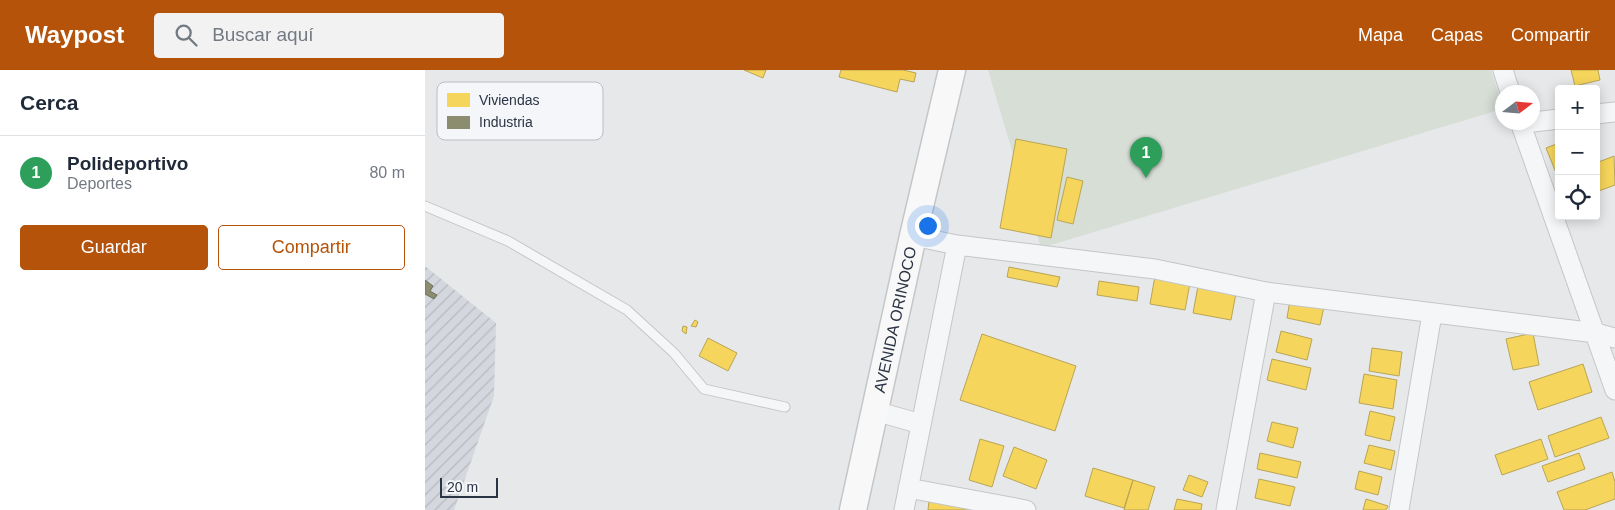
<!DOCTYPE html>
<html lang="es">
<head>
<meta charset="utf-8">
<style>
	body { margin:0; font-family:Helvetica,sans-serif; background:#f2f2f3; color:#1f2937 }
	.controls { position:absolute; right:15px; top:15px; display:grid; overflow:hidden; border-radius:5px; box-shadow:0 2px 12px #0003 }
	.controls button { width:45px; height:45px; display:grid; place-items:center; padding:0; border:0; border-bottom:1px solid #e0e1e3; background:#fff; color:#1f2937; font:25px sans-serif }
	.compass { position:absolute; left:1070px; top:15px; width:45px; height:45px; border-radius:50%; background:#fff; box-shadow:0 2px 12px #0003; rotate:74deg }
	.scale { position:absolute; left:15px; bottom:12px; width:58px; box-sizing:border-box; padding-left:5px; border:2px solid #2b3445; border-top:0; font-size:14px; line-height:18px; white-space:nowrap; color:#2b3445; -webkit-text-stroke:4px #f4f6f9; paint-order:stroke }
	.you { position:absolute; left:502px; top:155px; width:18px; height:18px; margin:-12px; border:4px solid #fff; border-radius:50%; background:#1a73e8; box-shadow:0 0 0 8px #1a73e833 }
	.badge { display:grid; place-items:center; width:32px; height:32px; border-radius:50%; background:#b45309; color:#fff; font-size:16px; font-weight:700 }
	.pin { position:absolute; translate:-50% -41px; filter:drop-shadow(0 1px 2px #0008) }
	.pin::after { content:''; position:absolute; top:26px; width:18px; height:15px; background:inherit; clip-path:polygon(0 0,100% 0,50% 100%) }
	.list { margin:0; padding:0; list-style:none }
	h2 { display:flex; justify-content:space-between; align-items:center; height:65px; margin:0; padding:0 20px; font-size:21px }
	h2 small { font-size:16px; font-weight:400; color:#747a83 }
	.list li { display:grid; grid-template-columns:32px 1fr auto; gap:15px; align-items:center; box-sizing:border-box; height:75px; padding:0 20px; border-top:1px solid #e0e1e3 }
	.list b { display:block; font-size:19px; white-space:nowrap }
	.list p { margin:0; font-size:16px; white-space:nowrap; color:#747a83 }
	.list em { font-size:16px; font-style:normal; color:#747a83 }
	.actions { display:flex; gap:10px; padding:15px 20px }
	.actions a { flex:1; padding:11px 0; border:1px solid #b45309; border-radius:5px; text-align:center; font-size:18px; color:#b45309 }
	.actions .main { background:#b45309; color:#fff }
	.icon { flex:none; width:28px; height:28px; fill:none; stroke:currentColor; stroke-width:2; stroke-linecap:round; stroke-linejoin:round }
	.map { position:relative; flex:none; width:1190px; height:440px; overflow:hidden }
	header { display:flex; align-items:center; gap:30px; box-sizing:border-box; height:70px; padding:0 25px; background:#b45309; color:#fff }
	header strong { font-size:24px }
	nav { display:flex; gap:28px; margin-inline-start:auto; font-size:18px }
	.search { width:350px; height:45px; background:#f2f2f3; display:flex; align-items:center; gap:12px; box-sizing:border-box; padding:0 18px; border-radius:5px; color:#747a83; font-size:19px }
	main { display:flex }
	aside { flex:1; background:#fff }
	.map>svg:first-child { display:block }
	.industrial { fill:url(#industrial-furrows) }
	.pitch { fill:#d6ded6 }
	.homes { fill:#f6d55c; stroke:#b9a555 }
	.industry { fill:#8c8c6e; stroke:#6f7262 }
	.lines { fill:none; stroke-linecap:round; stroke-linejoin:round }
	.lane-casing { stroke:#c4c6c8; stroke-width:11 }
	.street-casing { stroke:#c4c6c8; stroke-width:21 }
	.secondary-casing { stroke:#c4c6c8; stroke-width:29 }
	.lane { stroke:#f5f6f7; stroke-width:9 }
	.street { stroke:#f5f6f7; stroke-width:19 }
	.secondary { stroke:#f8f8f8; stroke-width:26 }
	.labels { text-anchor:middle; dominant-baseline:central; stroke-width:5; stroke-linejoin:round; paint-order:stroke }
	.street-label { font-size:16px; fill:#2b3445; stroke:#f4f6f9 }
	.key { fill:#f4f6f9; stroke:#b8bcc3; stroke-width:1 }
	.key-label { font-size:14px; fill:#2b3445 }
</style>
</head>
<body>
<header>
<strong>Waypost</strong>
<div class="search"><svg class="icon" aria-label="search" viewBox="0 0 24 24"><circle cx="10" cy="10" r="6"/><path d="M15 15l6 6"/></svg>Buscar aquí</div>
<nav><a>Mapa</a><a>Capas</a><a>Compartir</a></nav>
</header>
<main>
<aside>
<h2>Cerca<small></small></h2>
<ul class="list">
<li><span class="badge" style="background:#2e9e5b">1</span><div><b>Polideportivo</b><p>Deportes</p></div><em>80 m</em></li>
</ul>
<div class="actions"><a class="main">Guardar</a><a>Compartir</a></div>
</aside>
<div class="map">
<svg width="1190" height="440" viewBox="0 0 1190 440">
	<defs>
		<pattern id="industrial-furrows" width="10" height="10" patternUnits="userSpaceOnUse" patternTransform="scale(1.25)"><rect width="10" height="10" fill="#d4d7dd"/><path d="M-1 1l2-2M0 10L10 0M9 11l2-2" fill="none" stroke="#b6b9bf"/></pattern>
	</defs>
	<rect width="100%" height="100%" fill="#e6e8ea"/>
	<path class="industrial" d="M 0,196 L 71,253 L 69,326 L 29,440 L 0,440 Z"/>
	<path class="pitch" d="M 563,0 L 1066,0 L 1077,34 L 1077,39 L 616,178 Z"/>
	<path class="homes" d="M 319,0 L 341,0 L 338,8 Z
		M 416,0 L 478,0 L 491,3 L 489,12 L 475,9 L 472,22 L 414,7 Z
		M 1146,0 L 1173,0 L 1175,10 L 1150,16 Z
		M 591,69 L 642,79 L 626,168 L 575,158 Z
		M 1134,73 L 1134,105 L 1132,105 L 1121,78 Z
		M 1189,86 L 1190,115 L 1171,122 L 1171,93 Z
		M 642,107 L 658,111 L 648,154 L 632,150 Z
		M 584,197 L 635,207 L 632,217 L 582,207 Z
		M 730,206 L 765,213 L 760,240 L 725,234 Z
		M 674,211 L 714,217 L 712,231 L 672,225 Z
		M 773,216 L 811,223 L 806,250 L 768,243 Z
		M 865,230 L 899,237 L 895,255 L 862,248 Z
		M 270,250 L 273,252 L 271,257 L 266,256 Z
		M 258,256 L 262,257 L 261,264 L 257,261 Z
		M 856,261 L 887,269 L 882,290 L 851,282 Z
		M 1108,263 L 1114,295 L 1088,300 L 1081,269 Z
		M 557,264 L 651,296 L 630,361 L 535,330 Z
		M 283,268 L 312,283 L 303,301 L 274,286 Z
		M 947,278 L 977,282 L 974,306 L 944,301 Z
		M 847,289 L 886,298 L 881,320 L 842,310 Z
		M 1158,294 L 1167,322 L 1113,340 L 1104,312 Z
		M 939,304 L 972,310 L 968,339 L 934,333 Z
		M 945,341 L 970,347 L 965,371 L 940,365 Z
		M 1176,347 L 1184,368 L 1130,387 L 1123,366 Z
		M 847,352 L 873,358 L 868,378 L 842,371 Z
		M 555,369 L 579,376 L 567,417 L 544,410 Z
		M 1116,369 L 1123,389 L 1077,405 L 1070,385 Z
		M 944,375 L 970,381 L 966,400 L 939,393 Z
		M 589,377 L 622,390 L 611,419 L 578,406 Z
		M 835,383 L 876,392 L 872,408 L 832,399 Z
		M 1154,383 L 1160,399 L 1123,412 L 1117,396 Z
		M 668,398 L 708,410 L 699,438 L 660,426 Z
		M 934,401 L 957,407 L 953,425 L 930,419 Z
		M 1187,402 L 1190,412 L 1190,429 L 1160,440 L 1139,440 L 1132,422 Z
		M 764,405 L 783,412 L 777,427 L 758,420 Z
		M 834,409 L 870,417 L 865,436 L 830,428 Z
		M 708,410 L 730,417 L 723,440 L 699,440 Z
		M 752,429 L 777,434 L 776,440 L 749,440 Z
		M 941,429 L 963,436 L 961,440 L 938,440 Z
		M 504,431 L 548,440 L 503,440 Z"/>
	<path class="industry" d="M 0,210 L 8,216 L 5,221 L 12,225 L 9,229 L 0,224 Z"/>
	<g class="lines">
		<defs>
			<path id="lane" d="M 0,136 L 83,171 L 202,240 L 249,283 L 279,319 L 360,337"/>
			<path id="street" d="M 1078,0 L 1085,22
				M 1171,44 L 1190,42
				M 1095,52 L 1190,320
				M 1108,52 L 1134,49
				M 488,166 L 532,175 L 730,199 L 841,222 L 1171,263 L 1190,268
				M 450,341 L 496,354
				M 483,418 L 601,440
				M 479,440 L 532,175
				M 801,440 L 841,222
				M 974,440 L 1007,244"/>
			<g id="secondary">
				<path id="s1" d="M 428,440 L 488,166 L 527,0"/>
			</g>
		</defs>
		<use href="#lane" class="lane-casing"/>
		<use href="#street" class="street-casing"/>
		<use href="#secondary" class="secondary-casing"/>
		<use href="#lane" class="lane"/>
		<use href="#street" class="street"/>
		<use href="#secondary" class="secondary"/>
	</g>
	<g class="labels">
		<g class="street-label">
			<text stroke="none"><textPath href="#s1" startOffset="195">AVENIDA ORINOCO</textPath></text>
		</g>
	</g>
	<rect x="12" y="12" width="166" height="58" rx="8" class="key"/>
	<rect x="22" y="23" width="23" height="14" fill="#f6d55c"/>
	<rect x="22" y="46" width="23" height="13" fill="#8c8c6e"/>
	<g class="key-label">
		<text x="54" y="35">Viviendas</text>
		<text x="54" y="57">Industria</text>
	</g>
</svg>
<div class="controls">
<button>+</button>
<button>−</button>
<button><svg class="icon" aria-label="locate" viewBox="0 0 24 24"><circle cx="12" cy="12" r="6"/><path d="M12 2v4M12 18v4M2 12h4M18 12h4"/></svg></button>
</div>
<svg class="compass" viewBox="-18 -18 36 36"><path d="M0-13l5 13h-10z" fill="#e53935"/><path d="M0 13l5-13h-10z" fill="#747a83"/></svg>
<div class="scale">20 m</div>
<div class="you"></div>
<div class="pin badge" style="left:721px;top:108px;background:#2e9e5b">1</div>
</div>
</main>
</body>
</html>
